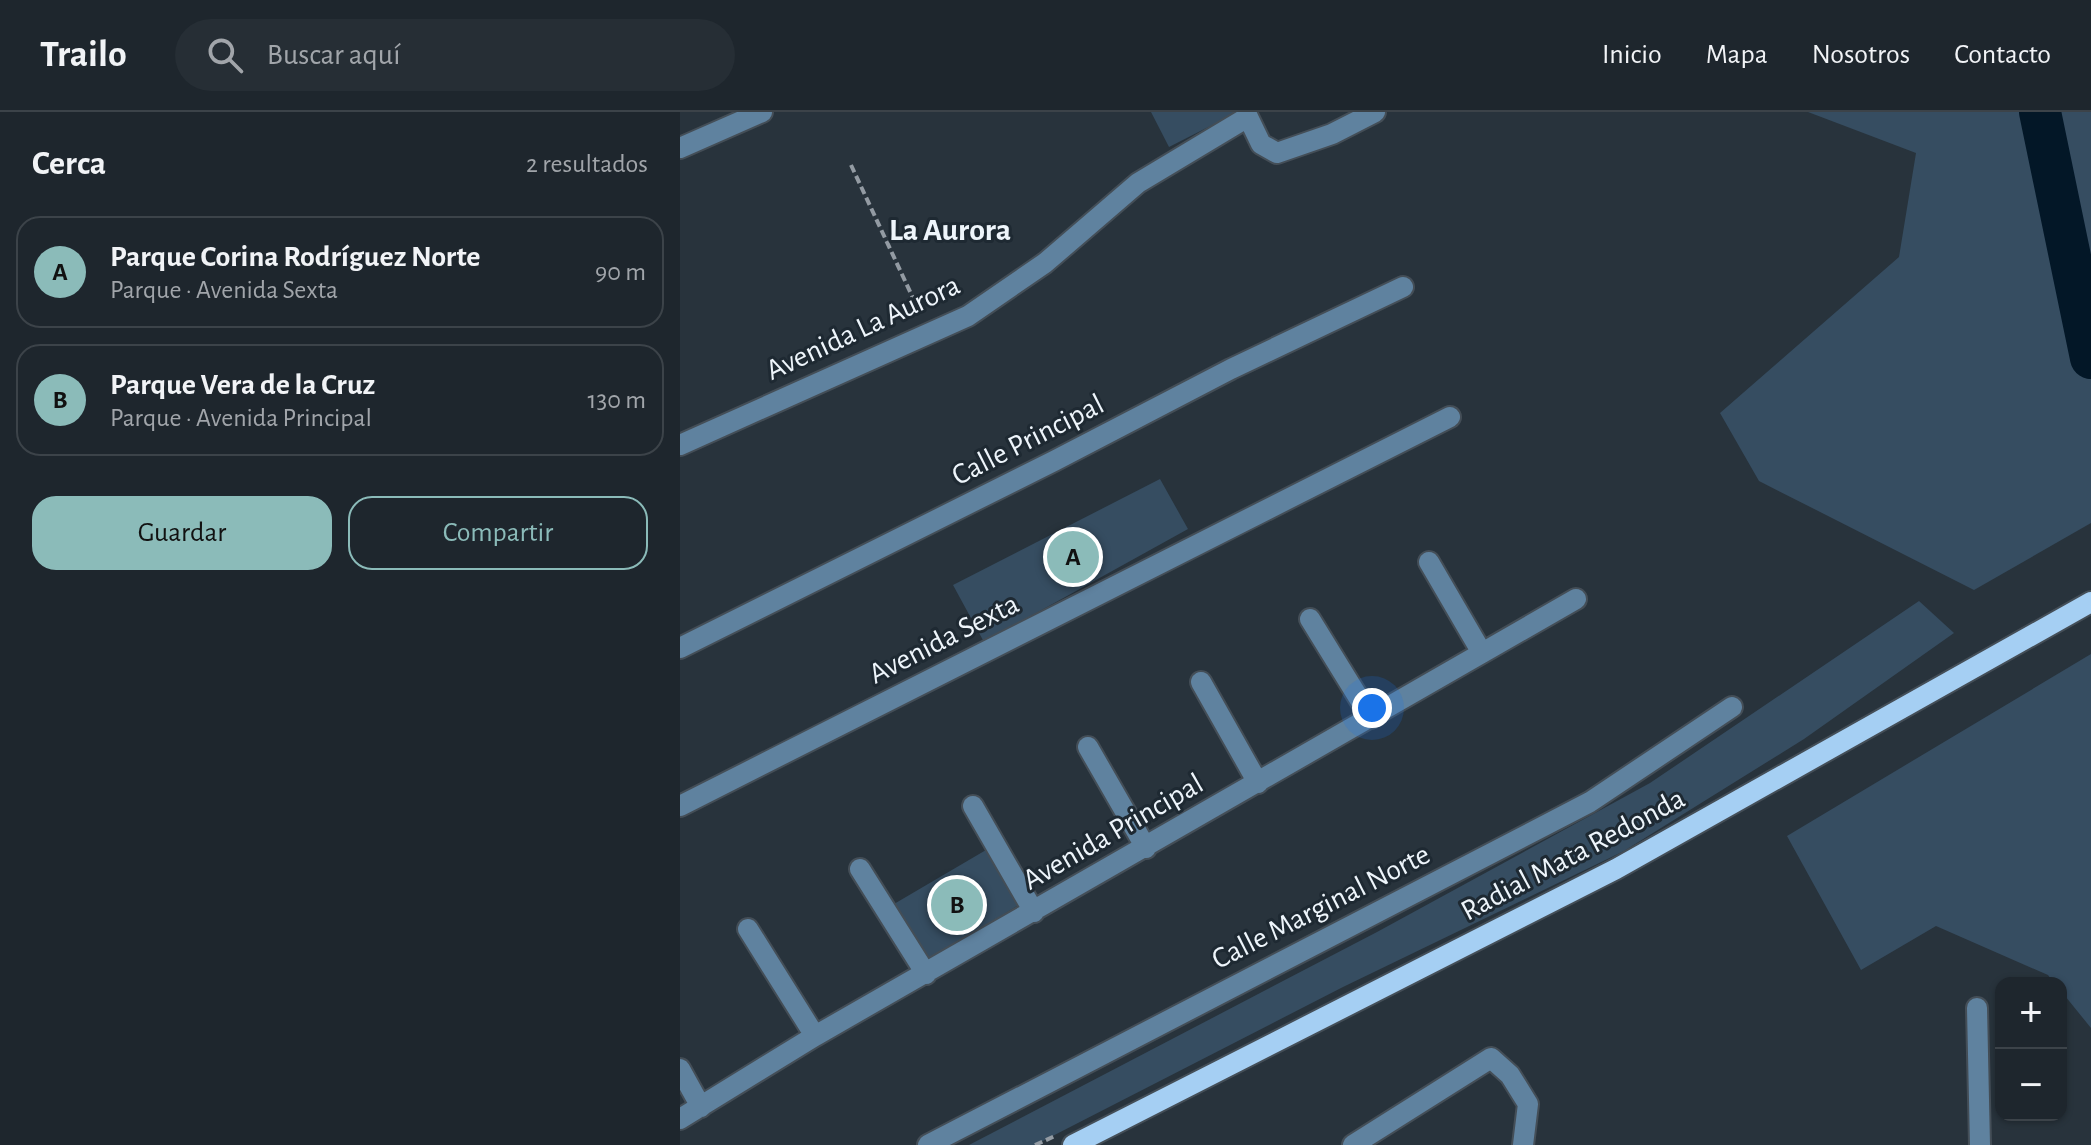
<!DOCTYPE html>
<html lang="es">
<head>
<meta charset="utf-8">
<style>
	body { margin:0; font-family:"Alegreya Sans",sans-serif; background:#262e35; color:#f1f3f6 }
	.controls { position:absolute; right:24px; bottom:24px; display:grid; overflow:hidden; border-radius:16px; box-shadow:0 2px 6px #0004 }
	.controls button { width:72px; height:72px; display:grid; place-items:center; padding:0; border:0; border-bottom:2px solid #3c4349; background:#1e262d; color:#f1f3f6; font:40px sans-serif }
	.you { position:absolute; left:692px; top:596px; width:28px; height:28px; margin:-20px; border:6px solid #fff; border-radius:50%; background:#1a73e8; box-shadow:0 0 0 12px #1a73e833 }
	.badge { display:grid; place-items:center; width:52px; height:52px; border-radius:50%; background:#8bbbb9; color:#111; font-size:26px; font-weight:700 }
	.pin { position:absolute; translate:-50% -50%; border:4px solid #fff; box-shadow:0 2px 8px #0006 }
	.list { margin:0; padding:0; list-style:none }
	h2 { display:flex; justify-content:space-between; align-items:center; height:104px; margin:0; padding:0 32px; font-size:34px }
	h2 small { font-size:26px; font-weight:400; color:#a1a5aa }
	.list li { display:grid; grid-template-columns:52px 1fr auto; gap:24px; align-items:center; box-sizing:border-box; height:112px; margin:0 16px 16px; padding:0 16px; border:2px solid #3c4349; border-radius:24px }
	.list b { display:block; font-size:30px; white-space:nowrap }
	.list p { margin:0; font-size:26px; white-space:nowrap; color:#a1a5aa }
	.list em { font-size:26px; font-style:normal; color:#a1a5aa }
	.actions { display:flex; gap:16px; padding:24px 32px }
	.actions a { flex:1; padding:18px 0; border:2px solid #8bbbb9; border-radius:24px; text-align:center; font-size:28px; color:#8bbbb9 }
	.actions .main { background:#8bbbb9; color:#111 }
	.icon { flex:none; width:44px; height:44px; fill:none; stroke:currentColor; stroke-width:2; stroke-linecap:round; stroke-linejoin:round }
	.map { position:relative; flex:none; width:1411px; height:1033px; overflow:hidden }
	header { display:flex; align-items:center; gap:48px; box-sizing:border-box; height:112px; padding:0 40px; background:#1e262d; border-bottom:2px solid #3c4349 }
	header strong { font-size:38px }
	nav { display:flex; gap:44px; margin-inline-start:auto; font-size:28px }
	.search { width:560px; height:72px; background:#262e35; display:flex; align-items:center; gap:20px; box-sizing:border-box; padding:0 28px; border-radius:44px; color:#a1a5aa; font-size:30px }
	main { display:flex }
	aside { flex:1; background:#1e262d }
	.map>svg:first-child { display:block }
	.green { fill:#364d61 }
	.lines { fill:none; stroke-linecap:round; stroke-linejoin:round }
	.river { stroke:#031727; stroke-width:42 }
	.minor-casing { stroke:#444e57; stroke-width:24 }
	.major-casing { stroke:#444e57; stroke-width:24 }
	.path { stroke:#939ba3; stroke-width:4; stroke-dasharray:8 4; stroke-linecap:butt }
	.minor { stroke:#5f829f; stroke-width:20 }
	.major { stroke:#a5cff3; stroke-width:20 }
	.labels { text-anchor:middle; dominant-baseline:central; stroke-width:6; stroke-linejoin:round; paint-order:stroke }
	.street-label { font-size:30px; fill:#eef5fb; stroke:#1e2932 }
	.neighbourhood-label { font-size:32px; font-weight:bold; fill:#eef5fb; stroke:#1e2932 }
</style>
</head>
<body>
<header>
<strong>Trailo</strong>
<div class="search"><svg class="icon" aria-label="search" viewBox="0 0 24 24"><circle cx="10" cy="10" r="6"/><path d="M15 15l6 6"/></svg>Buscar aquí</div>
<nav><a>Inicio</a><a>Mapa</a><a>Nosotros</a><a>Contacto</a></nav>
</header>
<main>
<aside>
<h2>Cerca<small>2 resultados</small></h2>
<ul class="list">
<li><span class="badge">A</span><div><b>Parque Corina Rodríguez Norte</b><p>Parque · Avenida Sexta</p></div><em>90 m</em></li>
<li><span class="badge">B</span><div><b>Parque Vera de la Cruz</b><p>Parque · Avenida Principal</p></div><em>130 m</em></li>
</ul>
<div class="actions"><a class="main">Guardar</a><a>Compartir</a></div>
</aside>
<div class="map">
<svg width="1411" height="1033" viewBox="0 0 1411 1033">
	<rect width="100%" height="100%" fill="#28333c"/>
	<path class="green" d="M 471,0 L 553,0 L 554,2 L 489,35 Z
		M 1128,0 L 1411,0 L 1411,411 L 1294,478 L 1079,369 L 1040,301 L 1219,145 L 1236,41 Z
		M 480,367 L 508,417 L 304,530 L 273,473 Z
		M 1239,489 L 1274,521 L 1124,627 L 944,739 L 663,875 L 355,1033 L 289,1033 L 697,820 L 970,671 Z
		M 1411,542 L 1411,916 L 1381,879 L 1381,871 L 1374,871 L 1368,863 L 1256,814 L 1181,858 L 1107,724 Z
		M 306,738 L 339,793 L 249,848 L 214,792 Z"/>
	<g class="lines">
		<path class="river" d="M 1360,0 L 1411,246"/>
		<defs>
			<path id="minor" d="M 0,36 L 82,0
				M 0,333 L 288,204 L 365,151 L 458,71 L 568,5 L 581,32 L 597,41 L 652,22 L 695,0
				M 749,450 L 802,541
				M 630,507 L 691,606
				M 0,536 L 374,349 L 551,257 L 723,175
				M 521,570 L 578,671
				M 408,635 L 466,736
				M 0,694 L 770,305
				M 293,694 L 354,800
				M 180,757 L 246,862
				M 68,817 L 135,924
				M 1297,896 L 1300,1033
				M 0,957 L 21,995
				M 0,1007 L 135,924 L 896,487
				M 248,1033 L 910,690 L 1052,595
				M 673,1033 L 811,946 L 830,963 L 848,992 L 843,1033"/>
			<path id="major" d="M 393,1033 L 936,757 L 1411,490"/>
		</defs>
		<use href="#minor" class="minor-casing"/>
		<use href="#major" class="major-casing"/>
		<path class="path" d="M 171,53 L 240,201
			M 355,1033 L 375,1024"/>
		<use href="#minor" class="minor"/>
		<use href="#major" class="major"/>
	</g>
	<g class="labels">
		<g class="street-label">
			<text transform="translate(183 216) rotate(-25)">Avenida La Aurora</text>
			<text transform="translate(348 328) rotate(-27)">Calle Principal</text>
			<text transform="translate(264 527) rotate(-27)">Avenida Sexta</text>
			<text transform="translate(433 720) rotate(-30)">Avenida Principal</text>
			<text transform="translate(893 743) rotate(-28)">Radial Mata Redonda</text>
			<text transform="translate(641 795) rotate(-27)">Calle Marginal Norte</text>
		</g>
		<g class="neighbourhood-label">
			<text x="270" y="118">La Aurora</text>
		</g>
	</g>
</svg>
<div class="controls">
<button>+</button>
<button>−</button>
</div>
<div class="you"></div>
<div class="pin badge" style="left:393px;top:445px">A</div>
<div class="pin badge" style="left:277px;top:793px">B</div>
</div>
</main>
</body>
</html>
